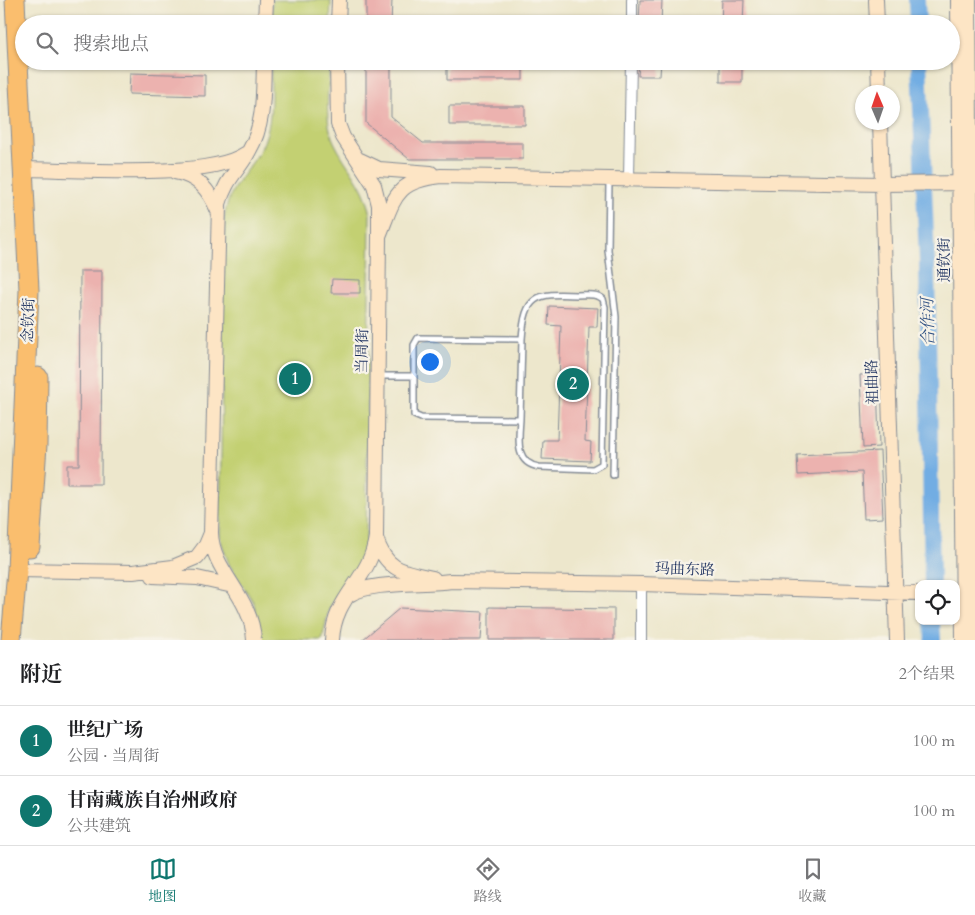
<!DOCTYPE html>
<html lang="zh">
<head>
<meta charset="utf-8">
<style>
	body { margin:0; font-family:Cardo,"Noto Serif SC",serif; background:#f6f6f6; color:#202124 }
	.controls { position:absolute; right:15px; bottom:15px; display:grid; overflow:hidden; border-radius:10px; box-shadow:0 1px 4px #0004 }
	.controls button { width:45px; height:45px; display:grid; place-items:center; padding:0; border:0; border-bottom:1px solid #e0e0e0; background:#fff; color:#202124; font:25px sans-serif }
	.compass { position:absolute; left:855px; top:85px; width:45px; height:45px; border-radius:50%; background:#fff; box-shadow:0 1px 4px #0004; rotate:358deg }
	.you { position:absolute; left:429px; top:361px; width:18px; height:18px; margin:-12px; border:4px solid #fff; border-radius:50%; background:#1a73e8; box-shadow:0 0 0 8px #1a73e833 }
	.badge { display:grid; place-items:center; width:32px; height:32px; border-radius:50%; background:#0f766e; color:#fff; font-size:16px; font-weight:700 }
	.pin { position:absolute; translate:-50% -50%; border:2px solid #fff; box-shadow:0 1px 5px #0006 }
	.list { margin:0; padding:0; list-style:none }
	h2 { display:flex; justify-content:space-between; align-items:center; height:65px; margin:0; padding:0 20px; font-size:21px }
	h2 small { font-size:16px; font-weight:400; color:#757577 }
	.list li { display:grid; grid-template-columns:32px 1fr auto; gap:15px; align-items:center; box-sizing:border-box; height:70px; padding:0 20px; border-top:1px solid #e0e0e0 }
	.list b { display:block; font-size:19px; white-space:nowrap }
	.list p { margin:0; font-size:16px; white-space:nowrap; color:#757577 }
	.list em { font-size:16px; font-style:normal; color:#757577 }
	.icon { flex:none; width:28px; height:28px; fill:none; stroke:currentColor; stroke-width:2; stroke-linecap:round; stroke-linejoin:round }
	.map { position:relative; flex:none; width:975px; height:640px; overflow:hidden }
	.search { position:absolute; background:#fff; box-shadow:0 1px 4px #0004; left:15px; right:15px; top:15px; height:55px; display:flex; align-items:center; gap:12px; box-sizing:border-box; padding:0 18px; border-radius:28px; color:#757577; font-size:19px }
	.sheet { height:205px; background:#fff }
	nav { display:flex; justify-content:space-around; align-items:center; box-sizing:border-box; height:70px; border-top:1px solid #e0e0e0; background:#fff; font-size:14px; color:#757577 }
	nav a { display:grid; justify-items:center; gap:2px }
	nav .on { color:#0f766e }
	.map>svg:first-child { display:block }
	.green { fill:#c3d072; stroke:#6f8068 }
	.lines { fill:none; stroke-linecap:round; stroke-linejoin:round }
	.river { stroke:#72ade3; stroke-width:16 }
	.building { fill:#ecb2af }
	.lane-casing { stroke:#848b95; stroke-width:8 }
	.street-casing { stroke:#848b95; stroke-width:12 }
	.secondary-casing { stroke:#848b95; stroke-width:16 }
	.highway-casing { stroke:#848b95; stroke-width:21 }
	.lane { stroke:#fff; stroke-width:5 }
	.street { stroke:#fff; stroke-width:10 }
	.secondary { stroke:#fde5c5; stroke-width:14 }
	.highway { stroke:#fabe6e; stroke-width:19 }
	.labels { text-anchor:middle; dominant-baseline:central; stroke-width:4.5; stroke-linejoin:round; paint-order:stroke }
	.street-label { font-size:15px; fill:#1b2f5e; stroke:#f7f3e8 }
	.water-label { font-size:16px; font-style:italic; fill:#355586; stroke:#f7f3e8 }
</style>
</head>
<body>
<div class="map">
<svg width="975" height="640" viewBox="0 0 975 640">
	<rect width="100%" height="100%" fill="#f7f3e8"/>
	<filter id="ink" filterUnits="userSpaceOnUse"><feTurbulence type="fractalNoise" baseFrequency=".02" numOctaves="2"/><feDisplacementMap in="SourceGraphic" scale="10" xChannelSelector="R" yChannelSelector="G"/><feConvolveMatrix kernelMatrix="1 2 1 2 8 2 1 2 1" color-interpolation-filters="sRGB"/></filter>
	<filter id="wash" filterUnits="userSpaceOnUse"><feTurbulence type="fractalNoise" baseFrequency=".0096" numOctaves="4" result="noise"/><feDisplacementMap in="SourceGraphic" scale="20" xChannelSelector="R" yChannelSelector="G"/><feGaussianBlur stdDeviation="1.12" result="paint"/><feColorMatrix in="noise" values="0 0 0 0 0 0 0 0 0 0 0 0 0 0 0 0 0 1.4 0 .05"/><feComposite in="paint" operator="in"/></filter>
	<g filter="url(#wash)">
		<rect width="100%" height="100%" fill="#ede7cc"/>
		<path class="green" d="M 272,0 L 331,0 L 330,24 L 272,24 Z
			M 271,61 L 330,61 C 329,87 323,118 334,142 C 346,167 363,182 370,210 L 366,541 L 363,556 L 355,572 L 344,583 L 329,609 L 322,640 L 262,640 L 254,603 L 229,564 L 220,538 L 224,220 C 229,180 250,174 264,142 C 274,117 270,87 271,61 Z"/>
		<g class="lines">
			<path class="river" d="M 917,0 L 918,24
				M 919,61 L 927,262 L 932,584
				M 932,621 L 933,640"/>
		</g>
		<g id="blocks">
			<path class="building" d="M 366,0 L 392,0 L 391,24 L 366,24 Z
				M 640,0 L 662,0 L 661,24 L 639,24 Z
				M 722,0 L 744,0 L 743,24 L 721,24 Z
				M 366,61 L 391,61 L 391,117 L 423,143 L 523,143 L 523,159 L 409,159 L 366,123 Z
				M 447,61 L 523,61 L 523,80 L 447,80 Z
				M 639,61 L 661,61 L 660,76 L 638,76 Z
				M 720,61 L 742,61 L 742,82 L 720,82 Z
				M 130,73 L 205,75 L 205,96 L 129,94 Z
				M 449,106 L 525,106 L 525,125 L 449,125 Z
				M 80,271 L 102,271 L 101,484 L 67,484 L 67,465 L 79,465 Z
				M 332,279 L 360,280 L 360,293 L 331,293 Z
				M 549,306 L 598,308 L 597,327 L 589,327 L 585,441 L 591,442 L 590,461 L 542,459 L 543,440 L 557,440 L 561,326 L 548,325 Z
				M 877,374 L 879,447 L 863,448 L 860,375 Z
				M 880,451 L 883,518 L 864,519 L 862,472 L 798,475 L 797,455 Z
				M 489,607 L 614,609 L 614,640 L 489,640 Z
				M 400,608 L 483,612 L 481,640 L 362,640 Z"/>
		</g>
	</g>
	<g filter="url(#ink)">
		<use href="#blocks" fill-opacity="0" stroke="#848b95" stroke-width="1"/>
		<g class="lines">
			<defs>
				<path id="lane" d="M 609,181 L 608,250 L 616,317 L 613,475
					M 418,338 L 522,339 L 520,419 L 421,418 L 414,415 L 414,345 Z
					M 378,376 L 413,376
					M 520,419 C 519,438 514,463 539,467 L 593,469 L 602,464 L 605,307 L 603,299 C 596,293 586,295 577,295 C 536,293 525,295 522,339"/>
				<path id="street" d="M 632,24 L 632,0
					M 629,179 L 631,61
					M 641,640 L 641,584"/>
				<path id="secondary" d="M 876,0 L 877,24
					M 958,0 L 963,640
					M 969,0 L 974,640
					M 265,24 L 266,0
					M 338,24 L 339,0
					M 878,61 L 879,92
					M 880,122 L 897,640
					M 360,160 L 379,169 L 431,173
					M 24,169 C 73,169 208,180 245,154
					M 175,172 C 198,176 209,190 218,211
					M 379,236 C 395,197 395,181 441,176 L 882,184 L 969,183
					M 376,538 C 386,571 403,572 433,578
					M 17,570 L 133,572 L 173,567 L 197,557 L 206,545 L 211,533
					M 153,576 L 197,578 L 233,586
					M 349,595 C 370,581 424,585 451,581 L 641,584 L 919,593
					M 254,640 C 252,596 212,572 211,533 L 219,204 C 226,178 238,172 249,151 C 265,124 263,92 264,61
					M 332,640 C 334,595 370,581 376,537 L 379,236 L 379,205 L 374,185 L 343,137 L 338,124 L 337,61"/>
				<path id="highway" d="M 30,547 L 37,445 L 38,377
					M 11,640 L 17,570 L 29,290 L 15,0"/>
			</defs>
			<use href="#lane" class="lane-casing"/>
			<use href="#street" class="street-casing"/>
			<use href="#secondary" class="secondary-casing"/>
			<use href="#highway" class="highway-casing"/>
			<use href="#lane" class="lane"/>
			<use href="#street" class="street"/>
			<use href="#secondary" class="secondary"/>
			<use href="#highway" class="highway"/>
		</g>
	</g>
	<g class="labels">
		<g class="street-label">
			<text transform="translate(944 260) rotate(-90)">通钦街</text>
			<text transform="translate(28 320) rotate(-88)">念钦街</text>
			<text transform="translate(362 351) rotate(-89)">当周街</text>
			<text transform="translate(872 382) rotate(-92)">祖曲路</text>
			<text transform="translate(685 569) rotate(2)">玛曲东路</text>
		</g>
		<g class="water-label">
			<text transform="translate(928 322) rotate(-91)">合作河</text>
		</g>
	</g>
</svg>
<div class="controls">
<button><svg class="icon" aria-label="locate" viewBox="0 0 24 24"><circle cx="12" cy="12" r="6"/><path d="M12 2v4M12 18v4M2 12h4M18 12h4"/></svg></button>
</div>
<svg class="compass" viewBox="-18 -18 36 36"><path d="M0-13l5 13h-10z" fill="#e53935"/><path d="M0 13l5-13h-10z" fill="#757577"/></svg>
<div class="you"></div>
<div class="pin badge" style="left:295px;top:379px">1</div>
<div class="pin badge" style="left:573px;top:384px">2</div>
<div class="search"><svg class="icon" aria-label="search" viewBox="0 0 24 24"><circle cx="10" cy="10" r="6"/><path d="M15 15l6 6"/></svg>搜索地点</div>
</div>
<section class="sheet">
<h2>附近<small>2个结果</small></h2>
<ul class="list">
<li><span class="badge">1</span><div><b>世纪广场</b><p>公园 · 当周街</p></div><em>100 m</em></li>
<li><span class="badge">2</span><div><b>甘南藏族自治州政府</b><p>公共建筑</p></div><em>100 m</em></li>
</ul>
</section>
<nav>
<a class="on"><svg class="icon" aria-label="map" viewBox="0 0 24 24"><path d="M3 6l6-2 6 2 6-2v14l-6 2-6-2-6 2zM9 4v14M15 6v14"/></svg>地图</a>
<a><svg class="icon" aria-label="directions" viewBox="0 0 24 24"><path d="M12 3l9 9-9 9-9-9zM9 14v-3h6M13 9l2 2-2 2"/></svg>路线</a>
<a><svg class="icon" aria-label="saved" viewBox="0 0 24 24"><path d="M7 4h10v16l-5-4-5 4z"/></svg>收藏</a>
</nav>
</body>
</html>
